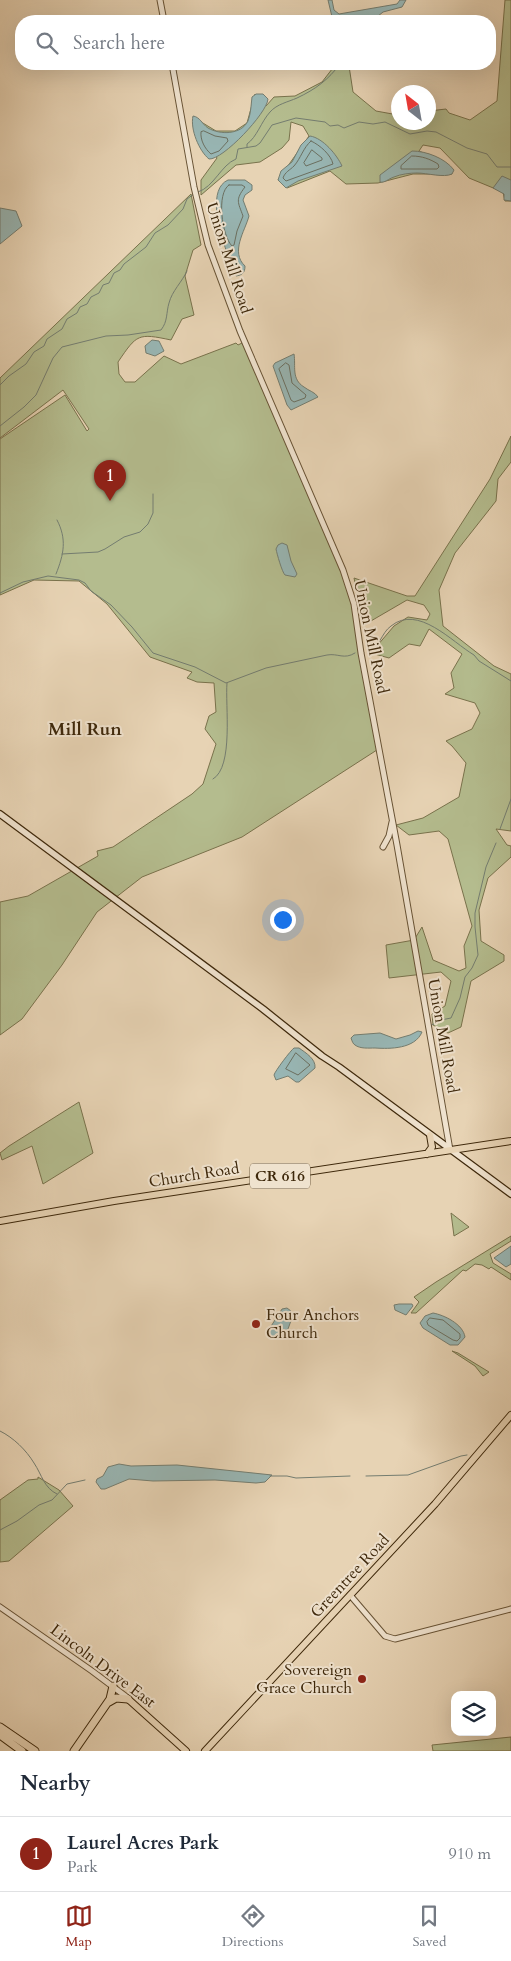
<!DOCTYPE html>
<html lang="en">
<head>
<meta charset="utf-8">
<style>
	body { margin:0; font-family:Cardo,serif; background:#f2f2f3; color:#1f2937 }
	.controls { position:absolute; right:15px; bottom:15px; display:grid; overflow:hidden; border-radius:10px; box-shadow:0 5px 20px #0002 }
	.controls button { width:45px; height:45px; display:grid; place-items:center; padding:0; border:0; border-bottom:1px solid #e0e1e3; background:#fff; color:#1f2937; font:25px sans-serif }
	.compass { position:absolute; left:391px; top:85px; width:45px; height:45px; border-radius:50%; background:#fff; box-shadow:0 5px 20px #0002; rotate:329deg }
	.you { position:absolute; left:282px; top:919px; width:18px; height:18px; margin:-12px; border:4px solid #fff; border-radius:50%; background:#1a73e8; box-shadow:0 0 0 8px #1a73e833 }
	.badge { display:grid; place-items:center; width:32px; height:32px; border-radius:50%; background:#8f2418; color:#fff; font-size:16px; font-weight:700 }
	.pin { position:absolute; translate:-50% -41px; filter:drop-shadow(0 1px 2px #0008) }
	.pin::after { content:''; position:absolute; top:26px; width:18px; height:15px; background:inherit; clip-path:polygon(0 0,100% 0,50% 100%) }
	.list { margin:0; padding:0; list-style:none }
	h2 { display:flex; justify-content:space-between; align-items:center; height:65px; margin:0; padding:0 20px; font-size:21px }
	h2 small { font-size:16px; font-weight:400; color:#747a83 }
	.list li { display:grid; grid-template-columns:32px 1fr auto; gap:15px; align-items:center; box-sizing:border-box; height:75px; padding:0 20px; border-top:1px solid #e0e1e3 }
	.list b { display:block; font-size:19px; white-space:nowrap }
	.list p { margin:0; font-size:16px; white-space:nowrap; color:#747a83 }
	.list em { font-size:16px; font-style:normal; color:#747a83 }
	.icon { flex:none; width:28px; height:28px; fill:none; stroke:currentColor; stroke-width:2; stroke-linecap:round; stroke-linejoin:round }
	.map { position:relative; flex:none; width:511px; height:1751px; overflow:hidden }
	.search { position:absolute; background:#fff; box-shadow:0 5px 20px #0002; left:15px; right:15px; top:15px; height:55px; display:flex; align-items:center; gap:12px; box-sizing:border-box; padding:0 18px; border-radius:20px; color:#747a83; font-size:19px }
	.sheet { height:140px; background:#fff }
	nav { display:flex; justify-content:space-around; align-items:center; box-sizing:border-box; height:70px; border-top:1px solid #e0e1e3; background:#fff; font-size:14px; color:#747a83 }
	nav a { display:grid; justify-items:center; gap:2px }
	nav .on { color:#8f2418 }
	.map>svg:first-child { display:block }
	.green { fill:#b4bc8e; stroke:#79724c }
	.water { fill:#98b6b4; stroke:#747d70 }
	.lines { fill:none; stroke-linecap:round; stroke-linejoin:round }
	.shore { stroke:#6b6f60; stroke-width:1 }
	.stream { stroke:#747d70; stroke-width:1 }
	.tertiary-casing { stroke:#685335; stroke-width:7 }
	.secondary-casing { stroke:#3e280b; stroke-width:8 }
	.primary-casing { stroke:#3e280b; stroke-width:8 }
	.trunk-casing { stroke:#3e280b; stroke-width:9 }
	.tertiary { stroke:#efe2ce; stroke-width:5 }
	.secondary { stroke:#efe2ce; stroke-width:5.5 }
	.primary { stroke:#e7d3b4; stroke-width:6 }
	.trunk { stroke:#e7d3b4; stroke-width:7 }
	.poi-dot { fill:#8f2418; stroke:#efe2ce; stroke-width:2 }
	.labels { text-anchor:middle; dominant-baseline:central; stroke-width:4; stroke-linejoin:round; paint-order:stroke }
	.shield { fill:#efe2ce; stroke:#736046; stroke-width:1 }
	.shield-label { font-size:15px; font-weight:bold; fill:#3e280b }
	.street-label { font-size:16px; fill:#3e280b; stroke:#efe2ce }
	.poi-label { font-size:16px; fill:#3e280b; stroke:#efe2ce; text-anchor:start }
	.neighbourhood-label { font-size:18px; font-weight:bold; fill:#3e280b; stroke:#efe2ce }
</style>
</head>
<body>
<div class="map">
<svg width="511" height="1751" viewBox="0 0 511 1751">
	<rect width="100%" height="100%" fill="#e7d3b4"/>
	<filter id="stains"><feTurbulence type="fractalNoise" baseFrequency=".004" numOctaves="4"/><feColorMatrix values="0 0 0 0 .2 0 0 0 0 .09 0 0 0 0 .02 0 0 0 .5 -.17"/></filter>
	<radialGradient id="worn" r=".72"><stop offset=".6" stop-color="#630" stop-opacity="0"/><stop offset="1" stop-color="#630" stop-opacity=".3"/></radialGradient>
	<path class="green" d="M 505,0 L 511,0 L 511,201 L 505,201 L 503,192 L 469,178 L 440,148 L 423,145 L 419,151 L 446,163 L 452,174 L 413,174 L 378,183 L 346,184 L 330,171 L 287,188 L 278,180 L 309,136 L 303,126 L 291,122 L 289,140 L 282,148 L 260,162 L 236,165 L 201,195 L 201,180 L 217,158 L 193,117 L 216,131 L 235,131 L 247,123 L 255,94 L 266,106 L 274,97 L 295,96 L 322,82 L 336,64 L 349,66 L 353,92 L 376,111 L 398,115 L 398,122 L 428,122 L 429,111 L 446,109 L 449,113 L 470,120 L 497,101 Z
		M 191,194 L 201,245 L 193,250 L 185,276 L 194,315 L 182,319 L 171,340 C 138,333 137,334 118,362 L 119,374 L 125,382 L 135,382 L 164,356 L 181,364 L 236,343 L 238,345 L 244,342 L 346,578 L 380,748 L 242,837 L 142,877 L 97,912 L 62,965 L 22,1019 L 0,1035 L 0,902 L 28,896 L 98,856 L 97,851 L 113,847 L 192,794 L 203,784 L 216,744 L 205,729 L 209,716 L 216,712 L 214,683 L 197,682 L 187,678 L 192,672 L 150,657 L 107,604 L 79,581 L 34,580 L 0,595 L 0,439 L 65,395 L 87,431 L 89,429 L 63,390 L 0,438 L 0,378 Z
		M 511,436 L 511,462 L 498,479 L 496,501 L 455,553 L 439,590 L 443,626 L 494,666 L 511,674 L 511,831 L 496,829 L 507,845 L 511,846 L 511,857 L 488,878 L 479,910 L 481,941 L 504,955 L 504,961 L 471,981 L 461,1027 L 448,1033 L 433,1025 L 432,1014 L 445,1006 L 451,981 L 441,972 L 389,978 L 386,945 L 414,940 L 422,927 L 433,960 L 459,971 L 466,968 L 464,946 L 472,926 L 448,839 L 439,831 L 409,835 L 396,825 L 423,818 L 459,797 L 466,763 L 452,746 L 446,741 L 472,729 L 480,713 L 475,703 L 445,694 L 454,688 L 451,673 L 462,654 L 429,629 L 420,646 L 409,644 L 389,658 L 371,653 L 394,626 L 408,617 L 427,620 L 430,614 L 424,605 L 407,600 L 364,625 L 354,578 L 407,596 L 415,596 L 490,479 Z
		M 79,1102 L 93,1153 L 43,1184 L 32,1146 L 2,1160 L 0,1153 L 9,1146 Z
		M 451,1213 L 469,1227 L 454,1236 Z
		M 511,1236 L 511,1241 L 490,1254 L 493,1263 L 511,1274 L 511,1280 L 491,1267 L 489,1269 L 482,1265 L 475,1264 L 466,1271 L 463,1270 L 416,1313 L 411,1313 L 419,1302 L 414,1297 L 436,1282 Z
		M 452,1351 L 458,1353 L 489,1372 L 483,1376 L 475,1366 Z
		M 38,1477 L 59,1490 L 73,1506 L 9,1561 L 0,1562 L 0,1500 L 28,1480 L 38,1479 Z
		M 511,1737 L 511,1751 L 433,1751 L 432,1745 Z"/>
	<path class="water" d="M 328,0 L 332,0 L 334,10 L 339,14 L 397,4 L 400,0 L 406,0 L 402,7 L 383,12 L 372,21 L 333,21 Z
		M 256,94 L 263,94 L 268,99 C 267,113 223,160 209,159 C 199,151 190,129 193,116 C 200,117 202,124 208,128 C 220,135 241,135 248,121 C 251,113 251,105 252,97 Z
		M 310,136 C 323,138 337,155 342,166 L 298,181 L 286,188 L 278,180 L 281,171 L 292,162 L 301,145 Z
		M 412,151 C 426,151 445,158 454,170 L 452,174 C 444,178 427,173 417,173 C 410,173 401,174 394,177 C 388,179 385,183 380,182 L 380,175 Z
		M 502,176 L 511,180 L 511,201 L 504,200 L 504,194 L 493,188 Z
		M 228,180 L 245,180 L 252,185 L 252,190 L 245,195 L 243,200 L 249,216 C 245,231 230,252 245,266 C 245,273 242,275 236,276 C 228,268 228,254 224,244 C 219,227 208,189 228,180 Z
		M 0,208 L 16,211 L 22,226 L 0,244 Z
		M 152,340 L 159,341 L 164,351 L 155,356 L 146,353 L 145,346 Z
		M 294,354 C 296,366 291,379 304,387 C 309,391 315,392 318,397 L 291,410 L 287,405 L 273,366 L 275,363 Z
		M 282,543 L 287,545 L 291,561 L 297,574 L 295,577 L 285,575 C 282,572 277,554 276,549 L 278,545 Z
		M 418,1031 L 422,1032 C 415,1049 390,1049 375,1048 C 369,1048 360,1049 355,1045 C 353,1044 352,1041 351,1038 L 354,1035 L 380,1033 L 396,1039 L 410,1035 Z
		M 294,1048 L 299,1048 C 306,1053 316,1059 315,1068 L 299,1082 L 296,1082 L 288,1076 L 276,1080 L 274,1075 C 275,1071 291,1050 294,1048 Z
		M 511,1246 L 511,1264 L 506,1267 L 494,1258 Z
		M 399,1304 L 412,1304 L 413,1306 L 406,1315 L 395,1310 L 394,1305 Z
		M 287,1308 L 291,1311 L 293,1315 L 288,1329 L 279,1339 L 270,1337 L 267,1333 L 268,1331 L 282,1309 Z
		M 433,1313 C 444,1315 463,1324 465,1337 L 458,1345 L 450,1345 L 423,1328 L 420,1323 L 425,1316 Z
		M 119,1464 L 131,1466 L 177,1465 L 272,1475 L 265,1482 L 256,1483 L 215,1480 L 153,1481 L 129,1479 L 105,1489 L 101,1489 L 96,1482 L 97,1479 L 103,1476 L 108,1467 Z"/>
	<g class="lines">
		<path class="shore" d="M 204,131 L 215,136 L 227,138 L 228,141 L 219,151 L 211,154 C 205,149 200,140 201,132 Z
			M 311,141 C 320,145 331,155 333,164 L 286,181 L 283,178 C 285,172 290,170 294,166 C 301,158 303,148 311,141 Z
			M 312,150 L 322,158 L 322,160 L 306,166 L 304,163 Z
			M 412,156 C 422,156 430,159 438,164 L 439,167 L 437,169 L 401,169 L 401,166 Z
			M 229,185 L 242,185 L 245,187 C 235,200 238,202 243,216 L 237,231 L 234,245 L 232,246 C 222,236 216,193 229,185 Z
			M 286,363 L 289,365 L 292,383 L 306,395 L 305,398 L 294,402 L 291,400 L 279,369 Z
			M 296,1053 L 310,1065 L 298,1075 L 286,1069 Z
			M 430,1318 L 443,1320 L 460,1334 L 460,1338 L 457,1341 L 453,1340 L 428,1325 L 427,1322 Z"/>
		<path class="stream" d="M 247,147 L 247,144 C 257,137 261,122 270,112 C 277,104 288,102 297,98 C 316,89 328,80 340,64
			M 198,192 C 214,187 221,165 236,159 L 238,149 L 256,146 L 260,143 L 272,125 L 296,118 L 325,122 L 330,126 L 338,125 L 344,128 L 359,122 L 373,124 L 385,122 L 410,134 L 427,131 L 436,132 L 467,148 L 487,154 L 497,167 L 511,167
			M 0,385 L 9,376 L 26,364 L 34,352 L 44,346 L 47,339 L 62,329 L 67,319 L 77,313 L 80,307 L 87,304 L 91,297 L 99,293 L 103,285 L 109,283 L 114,273 L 120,270 L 124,264 L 146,247 L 155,233 L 168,225 L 183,209 L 187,199 L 194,194
			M 0,426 L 24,407 L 36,395 L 53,358 L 62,347 L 106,336 L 128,335 L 161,330 C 168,321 166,313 169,303 C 172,291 182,282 187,271
			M 62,554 L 98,552 L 105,549 L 124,537 L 140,532 L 148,524 L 153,513 L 153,494
			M 56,574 C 64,554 67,539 57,520
			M 0,593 L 23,582 L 48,576 L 79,580 L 85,583 L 91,591 L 111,605 L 132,627 L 153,653 L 195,667 L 226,683 L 266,668 L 327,655 C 338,653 344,660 355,653
			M 368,652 C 380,648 381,633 391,626 C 418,604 452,642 474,655 L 479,661 L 511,681
			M 213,779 C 234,767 225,705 227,683
			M 500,829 L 511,799
			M 430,1026 L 441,1020 L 451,1018 L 460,998 L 465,977 L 472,968 L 478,955 L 475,927 L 475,913 L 486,867 L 496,843
			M 0,1431 C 14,1438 26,1450 34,1463 C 42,1475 44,1488 57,1494
			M 270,1476 L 287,1476 L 296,1478 L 350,1476
			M 366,1476 L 408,1475 L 461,1456 L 467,1455
			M 0,1530 L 17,1521 L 39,1505 L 52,1500 L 67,1484 L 85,1480"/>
		<defs>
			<path id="tertiary" d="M 160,0 L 164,21
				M 172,64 L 194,187 L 208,245 L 240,331 L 343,570 L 354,604 L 361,653 L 397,845 L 450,1150
				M 383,847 L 389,836 L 392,822
				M 350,1595 L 385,1636 L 395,1639 L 511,1609
				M 0,1607 L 92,1671 L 128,1698"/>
			<path id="secondary" d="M 0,814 L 263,1009 L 322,1056 L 339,1067 L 511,1194"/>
			<path id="primary" d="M 427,1154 L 432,1147 L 430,1135
				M 0,1221 L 114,1201 L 511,1141
				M 128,1699 L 186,1751
				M 205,1751 L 435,1504 L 511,1415"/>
			<path id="trunk" d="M 109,1702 L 116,1698 L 128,1699
				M 0,1727 L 35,1751
				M 0,1735 L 22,1751
				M 74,1751 L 110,1699 L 113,1686"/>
		</defs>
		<use href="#tertiary" class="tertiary-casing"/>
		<use href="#secondary" class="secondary-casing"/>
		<use href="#primary" class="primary-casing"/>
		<use href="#trunk" class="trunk-casing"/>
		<use href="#tertiary" class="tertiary"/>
		<use href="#secondary" class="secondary"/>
		<use href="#primary" class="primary"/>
		<use href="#trunk" class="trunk"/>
	</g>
	<g class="poi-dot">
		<circle cx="256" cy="1324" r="5"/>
		<circle cx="362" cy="1679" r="5"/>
	</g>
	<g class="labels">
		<rect class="shield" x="250" y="1163.5" width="60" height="25" rx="4"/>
		<g class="shield-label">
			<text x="280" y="1176">CR 616</text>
		</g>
		<g class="street-label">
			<text transform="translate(229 258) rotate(72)">Union Mill Road</text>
			<text transform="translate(371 637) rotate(78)">Union Mill Road</text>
			<text transform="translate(443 1036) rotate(80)">Union Mill Road</text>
			<text transform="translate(194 1175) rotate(-9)">Church Road</text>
			<text transform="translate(350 1576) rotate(-47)">Greentree Road</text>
			<text transform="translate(103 1666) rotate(37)">Lincoln Drive East</text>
		</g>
		<g class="poi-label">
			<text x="266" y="1315">Four Anchors<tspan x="266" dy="18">Church</tspan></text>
			<text x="352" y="1670" text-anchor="end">Sovereign<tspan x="352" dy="18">Grace Church</tspan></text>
		</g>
		<g class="neighbourhood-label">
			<text x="85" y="729">Mill Run</text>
		</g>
	</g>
	<rect width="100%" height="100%" filter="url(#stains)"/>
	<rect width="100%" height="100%" fill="url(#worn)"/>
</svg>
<div class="controls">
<button><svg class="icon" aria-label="layers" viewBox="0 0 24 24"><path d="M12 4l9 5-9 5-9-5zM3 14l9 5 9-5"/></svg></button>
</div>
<svg class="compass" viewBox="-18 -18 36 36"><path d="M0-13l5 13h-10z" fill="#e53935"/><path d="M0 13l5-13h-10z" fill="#747a83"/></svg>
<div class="you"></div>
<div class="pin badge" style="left:110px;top:501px">1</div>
<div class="search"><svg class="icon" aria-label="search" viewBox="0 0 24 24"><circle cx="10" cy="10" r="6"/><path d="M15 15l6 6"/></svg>Search here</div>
</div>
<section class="sheet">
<h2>Nearby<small></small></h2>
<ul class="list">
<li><span class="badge">1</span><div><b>Laurel Acres Park</b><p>Park</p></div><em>910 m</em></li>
</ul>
</section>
<nav>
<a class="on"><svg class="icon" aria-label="map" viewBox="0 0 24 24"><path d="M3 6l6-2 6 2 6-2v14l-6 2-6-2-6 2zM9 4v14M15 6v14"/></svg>Map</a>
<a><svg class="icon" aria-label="directions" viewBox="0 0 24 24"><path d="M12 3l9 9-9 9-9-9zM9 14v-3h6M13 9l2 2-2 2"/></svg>Directions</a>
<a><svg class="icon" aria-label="saved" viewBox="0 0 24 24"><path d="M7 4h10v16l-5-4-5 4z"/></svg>Saved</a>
</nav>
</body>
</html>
